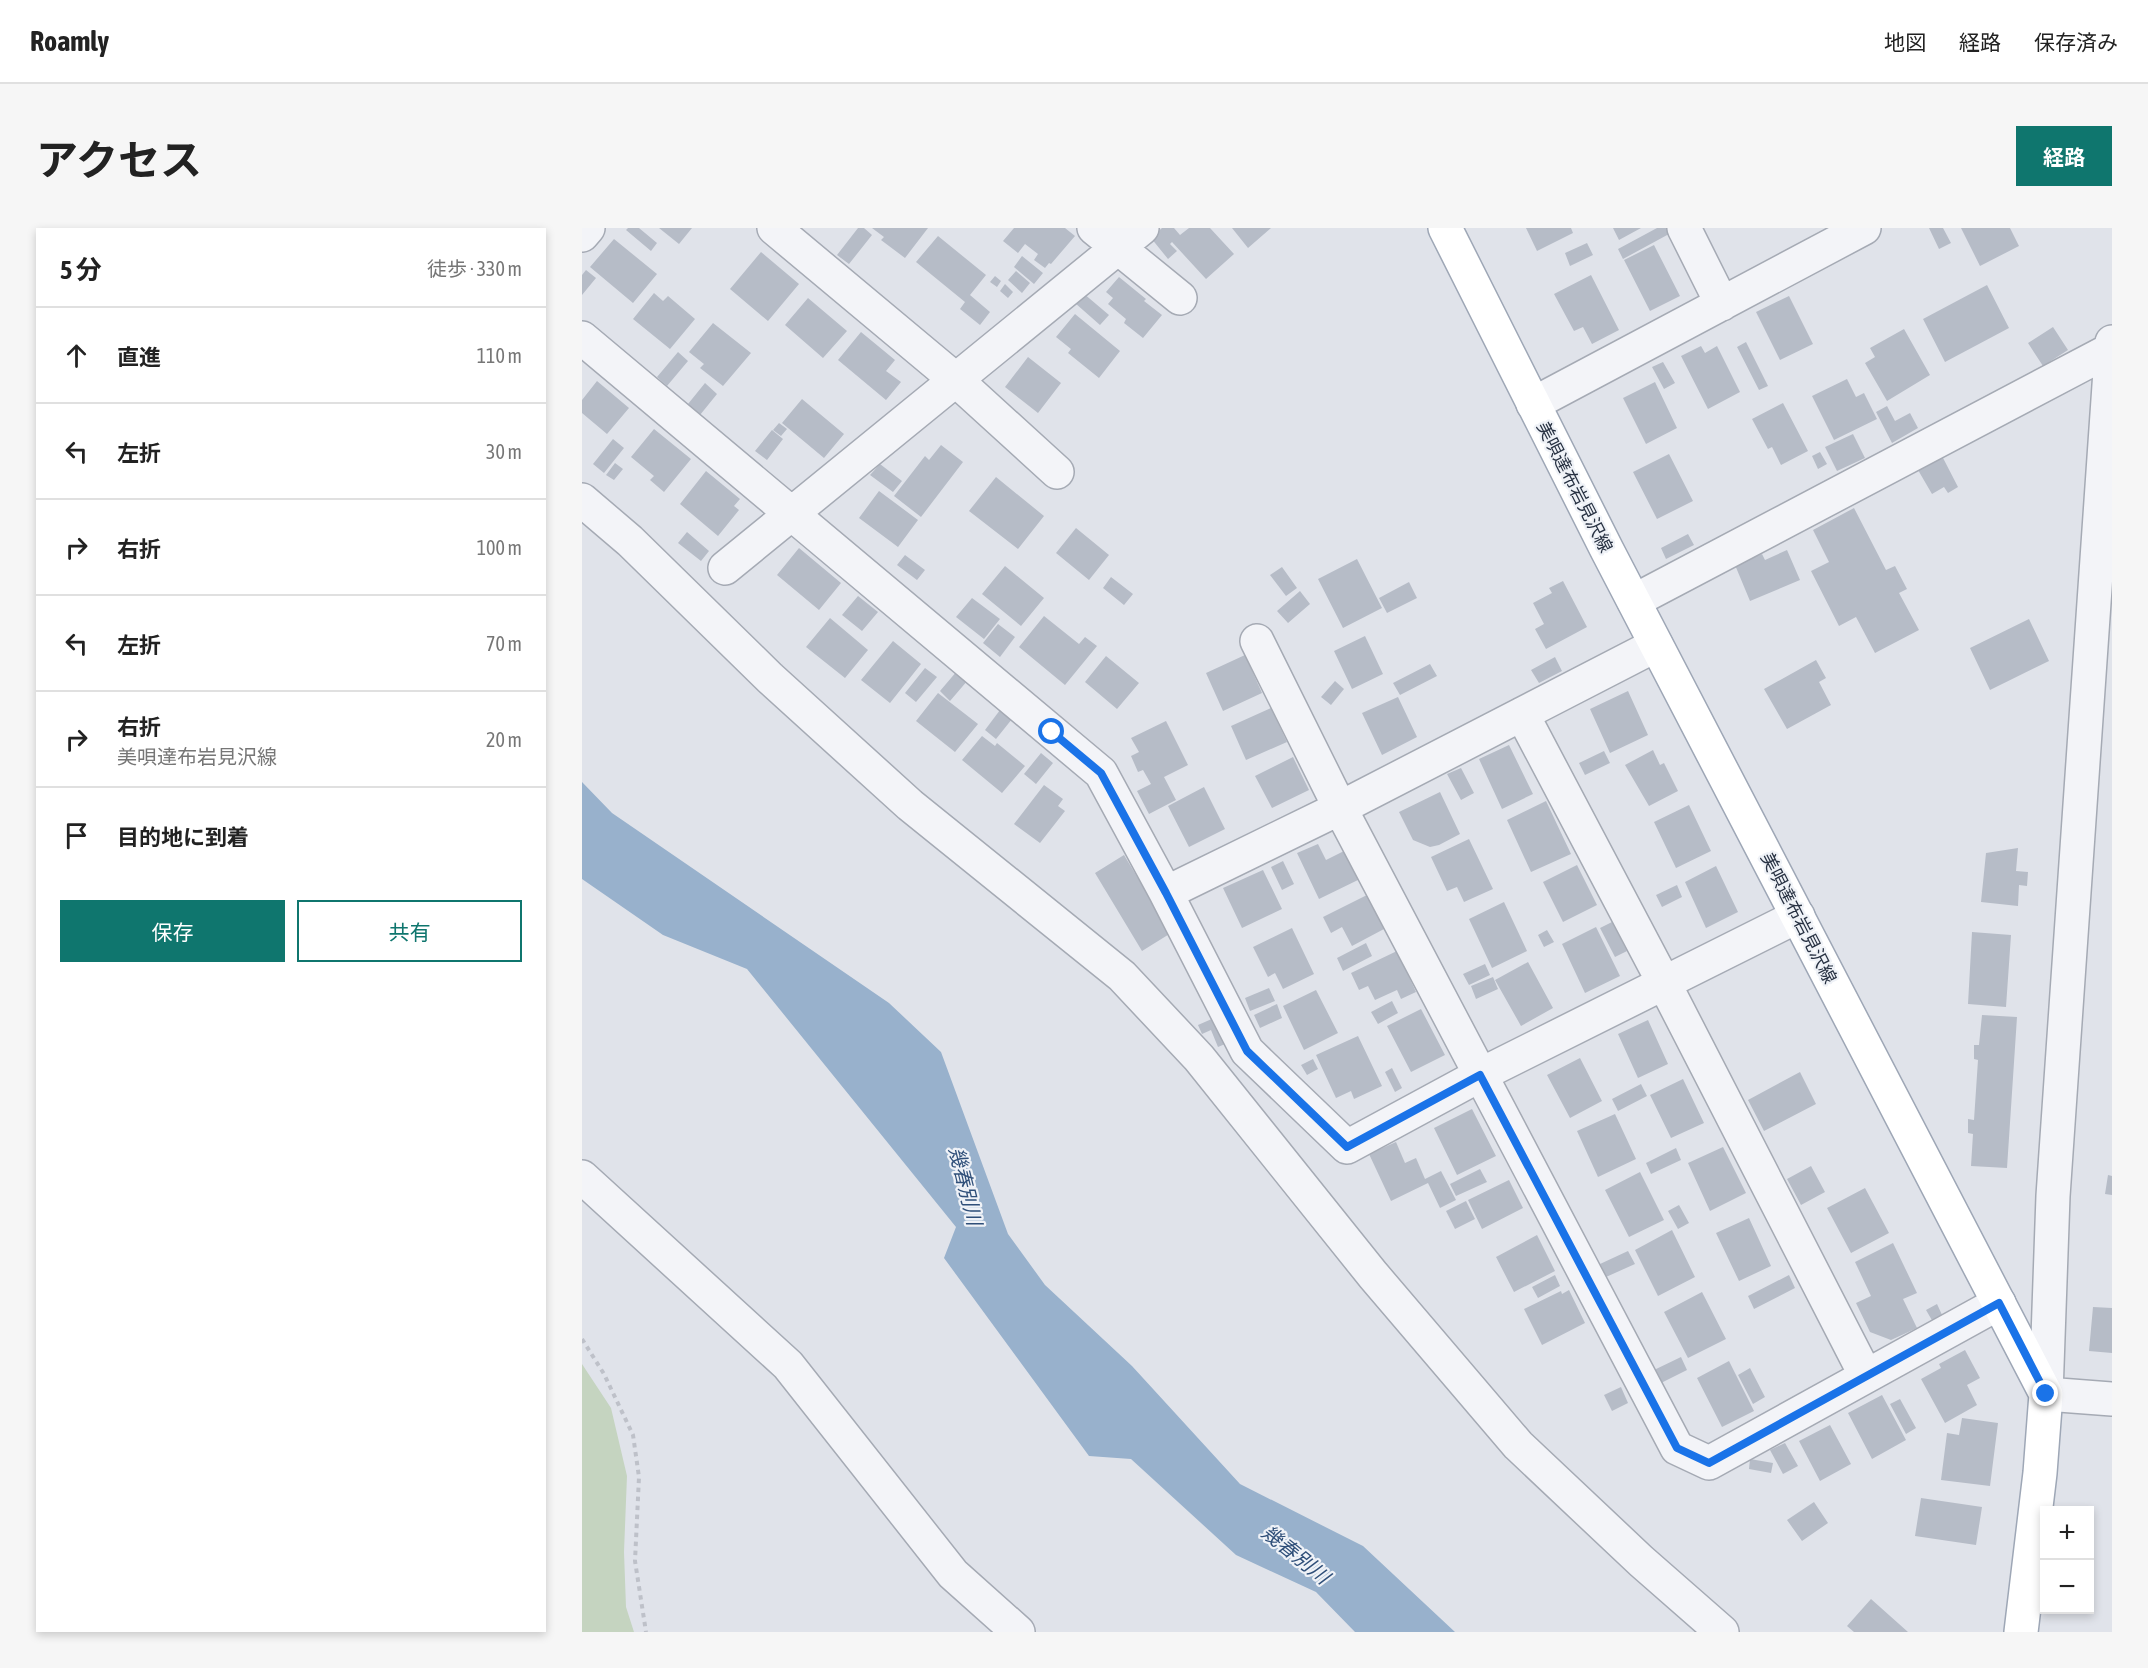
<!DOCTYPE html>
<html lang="ja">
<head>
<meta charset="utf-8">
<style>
	body { margin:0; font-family:"Asap Condensed","Noto Sans JP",sans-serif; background:#f6f6f6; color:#222 }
	.controls { position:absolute; right:18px; bottom:18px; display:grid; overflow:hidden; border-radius:0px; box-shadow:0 3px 9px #0003 }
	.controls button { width:54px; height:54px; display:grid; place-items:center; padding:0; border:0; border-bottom:2px solid #e0e0e0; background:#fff; color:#222; font:30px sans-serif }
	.stop { position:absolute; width:18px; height:18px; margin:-14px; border:4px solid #1a73e8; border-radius:50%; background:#fff }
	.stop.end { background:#1a73e8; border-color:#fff; box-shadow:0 2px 6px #0008 }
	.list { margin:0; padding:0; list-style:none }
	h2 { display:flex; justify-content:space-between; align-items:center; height:78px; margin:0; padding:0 24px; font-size:26px }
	h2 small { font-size:20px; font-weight:400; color:#767676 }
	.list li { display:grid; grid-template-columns:39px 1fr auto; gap:18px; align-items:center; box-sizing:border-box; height:96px; padding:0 24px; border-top:2px solid #e0e0e0 }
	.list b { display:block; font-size:22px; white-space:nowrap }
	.list p { margin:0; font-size:20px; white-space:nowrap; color:#767676 }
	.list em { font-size:20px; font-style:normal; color:#767676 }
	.actions { display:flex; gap:12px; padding:18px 24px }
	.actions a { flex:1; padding:14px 0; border:2px solid #0f766e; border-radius:0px; text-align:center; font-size:21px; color:#0f766e }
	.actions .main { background:#0f766e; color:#fff }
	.icon { flex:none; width:33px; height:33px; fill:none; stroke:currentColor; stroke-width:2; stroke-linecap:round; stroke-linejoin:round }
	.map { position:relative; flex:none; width:1530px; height:1404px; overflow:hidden; border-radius:0px }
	header { display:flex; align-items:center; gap:36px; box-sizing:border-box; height:84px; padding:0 30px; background:#fff; border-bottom:2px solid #e0e0e0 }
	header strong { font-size:28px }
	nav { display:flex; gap:33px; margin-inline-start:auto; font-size:21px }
	.intro { display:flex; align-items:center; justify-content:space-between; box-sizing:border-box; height:144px; padding:0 36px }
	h1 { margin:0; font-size:42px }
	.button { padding:15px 27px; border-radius:0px; background:#0f766e; color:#fff; font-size:21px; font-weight:700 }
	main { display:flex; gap:36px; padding:0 36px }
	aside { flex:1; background:#fff; border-radius:0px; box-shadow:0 3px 9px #0003 }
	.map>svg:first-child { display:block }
	.green { fill:#c5d4c0 }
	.water { fill:#98b1cc }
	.building { fill:#b6bcc7 }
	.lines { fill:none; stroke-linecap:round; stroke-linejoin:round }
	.minor-casing { stroke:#a5aab4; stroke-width:36 }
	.major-casing { stroke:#9ea7b6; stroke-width:36 }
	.path { stroke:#bec1c9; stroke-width:4; stroke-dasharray:4.5 4.5; stroke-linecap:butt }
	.minor { stroke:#f3f4f8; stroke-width:33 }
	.major { stroke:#fff; stroke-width:33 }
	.route { stroke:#1a73e8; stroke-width:8 }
	.labels { text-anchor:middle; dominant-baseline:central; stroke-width:4.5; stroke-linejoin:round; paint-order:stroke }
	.street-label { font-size:18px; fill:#273142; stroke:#eff2f7 }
	.water-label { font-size:20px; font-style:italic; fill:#2f4f79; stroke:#eff2f7 }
</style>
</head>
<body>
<header>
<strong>Roamly</strong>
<nav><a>地図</a><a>経路</a><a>保存済み</a></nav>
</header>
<div class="intro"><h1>アクセス</h1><a class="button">経路</a></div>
<main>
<aside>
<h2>5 分<small>徒歩 · 330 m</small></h2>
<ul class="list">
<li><svg class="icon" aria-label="ahead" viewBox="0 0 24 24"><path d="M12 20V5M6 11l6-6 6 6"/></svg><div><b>直進</b></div><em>110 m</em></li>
<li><svg class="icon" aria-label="left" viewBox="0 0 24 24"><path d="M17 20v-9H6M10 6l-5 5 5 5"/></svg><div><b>左折</b></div><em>30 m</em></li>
<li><svg class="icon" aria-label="right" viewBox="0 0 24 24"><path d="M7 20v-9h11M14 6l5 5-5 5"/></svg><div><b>右折</b></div><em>100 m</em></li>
<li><svg class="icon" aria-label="left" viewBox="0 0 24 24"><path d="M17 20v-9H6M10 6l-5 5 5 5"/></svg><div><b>左折</b></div><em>70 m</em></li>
<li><svg class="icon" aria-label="right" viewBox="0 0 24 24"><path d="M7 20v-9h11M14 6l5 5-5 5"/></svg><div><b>右折</b><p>美唄達布岩見沢線</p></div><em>20 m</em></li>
<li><svg class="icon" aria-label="arrive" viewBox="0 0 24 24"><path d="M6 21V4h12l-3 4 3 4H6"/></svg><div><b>目的地に到着</b></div></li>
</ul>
<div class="actions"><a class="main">保存</a><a>共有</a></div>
</aside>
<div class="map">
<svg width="1530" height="1404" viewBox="0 0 1530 1404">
	<rect width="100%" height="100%" fill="#e0e3ea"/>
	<path class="green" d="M 0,1136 L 29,1180 L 45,1248 L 42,1324 L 44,1379 L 52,1404 L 0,1404 Z"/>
	<path class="water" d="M 0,554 L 30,585 L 307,775 L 359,824 L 426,1006 L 463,1057 L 550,1138 L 658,1256 L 781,1318 L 873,1404 L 773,1404 L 734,1364 L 654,1327 L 549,1231 L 507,1228 L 362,1030 L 374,999 L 165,741 L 81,707 L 0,651 Z"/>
	<path class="building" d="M 46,0 L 57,0 L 75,15 L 69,23 L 44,2 Z
		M 77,0 L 110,0 L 97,16 Z
		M 276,0 L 282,0 L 290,7 L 267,36 L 255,27 Z
		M 290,0 L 346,0 L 323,30 L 299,12 L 302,9 Z
		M 432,0 L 483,0 L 493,8 L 469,36 L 467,35 L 463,40 L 452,32 L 456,26 L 443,16 L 436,25 L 421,13 Z
		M 580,0 L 592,0 L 598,7 L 607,0 L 628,0 L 652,26 L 624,51 L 590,14 L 588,16 L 595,23 L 586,31 L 569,10 Z
		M 650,0 L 689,0 L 666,20 Z
		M 944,0 L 989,0 L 991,5 L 955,23 Z
		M 1031,0 L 1059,0 L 1037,12 Z
		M 1075,0 L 1084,0 L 1087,6 L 1041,31 L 1036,21 Z
		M 1347,0 L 1361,0 L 1369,15 L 1357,21 Z
		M 1379,0 L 1428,0 L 1437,18 L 1398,38 Z
		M 356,8 L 404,47 L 388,67 L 408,84 L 398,97 L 378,81 L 383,74 L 334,34 Z
		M 32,11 L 75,46 L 51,75 L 8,39 Z
		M 1005,15 L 1011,27 L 988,38 L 983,25 Z
		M 1072,17 L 1098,68 L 1068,83 L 1042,32 Z
		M 179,24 L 217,56 L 186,93 L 148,61 Z
		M 440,28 L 461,45 L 452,56 L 432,39 Z
		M 4,42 L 14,50 L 0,67 L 0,47 Z
		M 434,43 L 448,55 L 440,65 L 426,52 Z
		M 1009,47 L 1037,102 L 1010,116 L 1001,99 L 992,103 L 972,66 Z
		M 413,48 L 419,53 L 415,59 L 408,54 Z
		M 537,49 L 564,71 L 562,73 L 580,87 L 561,110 L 542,95 L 544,91 L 526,76 L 531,70 L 524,64 Z
		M 423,56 L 431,64 L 426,70 L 418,63 Z
		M 1405,57 L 1427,100 L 1363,134 L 1341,91 Z
		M 72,65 L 81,73 L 86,68 L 113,91 L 88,121 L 51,91 Z
		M 501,65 L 527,87 L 518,97 L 493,75 Z
		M 1207,68 L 1231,116 L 1198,132 L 1174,84 Z
		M 226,70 L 265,103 L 241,130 L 203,97 Z
		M 493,86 L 538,123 L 517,150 L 486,125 L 489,121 L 474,109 Z
		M 131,95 L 169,125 L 141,158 L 118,140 L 122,136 L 107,124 Z
		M 1471,99 L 1486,122 L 1461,138 L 1446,115 Z
		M 1322,101 L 1348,147 L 1305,173 L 1283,135 L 1293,129 L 1288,120 Z
		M 279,104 L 313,132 L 304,143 L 319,154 L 304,172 L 256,132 Z
		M 1164,114 L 1186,158 L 1177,162 L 1155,119 Z
		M 1119,118 L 1123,125 L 1135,118 L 1158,164 L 1126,181 L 1099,128 Z
		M 96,124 L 106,133 L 85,158 L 75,149 Z
		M 446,129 L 479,155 L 456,185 L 423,159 Z
		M 1081,134 L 1093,155 L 1082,161 L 1070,139 Z
		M 1265,151 L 1274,169 L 1282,165 L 1295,191 L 1252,212 L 1230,168 Z
		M 15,153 L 47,180 L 25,206 L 0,185 L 0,172 Z
		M 1073,154 L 1095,200 L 1064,216 L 1041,170 Z
		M 123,155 L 135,166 L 118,187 L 106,176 Z
		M 220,171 L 262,206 L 242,230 L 200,195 Z
		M 1201,175 L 1226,223 L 1199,237 L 1190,219 L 1186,221 L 1170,191 Z
		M 1305,178 L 1313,193 L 1328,185 L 1336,200 L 1310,215 L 1294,184 Z
		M 197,195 L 205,201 L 199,208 L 191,202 Z
		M 72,201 L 109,231 L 82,264 L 68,252 L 72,248 L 49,229 Z
		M 190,202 L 201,211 L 185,232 L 173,223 Z
		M 1271,206 L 1283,230 L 1255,243 L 1243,219 Z
		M 31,211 L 42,220 L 22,245 L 11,236 Z
		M 359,217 L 381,234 L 339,289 L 312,268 L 343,228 L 347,232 Z
		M 1238,224 L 1245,236 L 1236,241 L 1230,228 Z
		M 1087,226 L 1111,273 L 1075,291 L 1051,244 Z
		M 1360,228 L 1376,259 L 1366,265 L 1362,259 L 1350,266 L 1336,242 Z
		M 33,235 L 41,241 L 32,252 L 24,247 Z
		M 298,236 L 320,253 L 311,264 L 288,247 Z
		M 124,243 L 158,271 L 152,278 L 157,282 L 136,308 L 98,276 Z
		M 414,249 L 462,288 L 436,321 L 387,283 Z
		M 297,263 L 336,292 L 316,319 L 277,290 Z
		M 1272,280 L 1304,342 L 1313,338 L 1325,361 L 1317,365 L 1337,402 L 1293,425 L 1274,389 L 1257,398 L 1229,343 L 1247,334 L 1231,302 Z
		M 494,300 L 527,327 L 507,352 L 474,325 Z
		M 105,304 L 127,323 L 119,333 L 96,315 Z
		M 1106,306 L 1112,317 L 1084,331 L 1079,320 Z
		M 217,320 L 259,355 L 237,382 L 195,347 Z
		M 1205,322 L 1218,352 L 1168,373 L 1153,337 L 1180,326 L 1183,332 Z
		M 323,327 L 343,342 L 335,352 L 315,337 Z
		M 775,331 L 800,380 L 761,400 L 736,351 Z
		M 423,338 L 462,370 L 439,398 L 400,366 Z
		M 700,339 L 715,360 L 704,368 L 688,347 Z
		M 529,349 L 551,366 L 542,377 L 521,360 Z
		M 981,353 L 1005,399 L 964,421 L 953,401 L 962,396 L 951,375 L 970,365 L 967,360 Z
		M 827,354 L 835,370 L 805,385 L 797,370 Z
		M 718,363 L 728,376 L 706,395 L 695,383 Z
		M 276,368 L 296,384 L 280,403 L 260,387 Z
		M 390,370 L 418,391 L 402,411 L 374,389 Z
		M 462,388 L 497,416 L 503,409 L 515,418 L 483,457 L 437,419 Z
		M 248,390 L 286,422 L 263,450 L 224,419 Z
		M 1447,391 L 1467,433 L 1408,462 L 1388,420 Z
		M 416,396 L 433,409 L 418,429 L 401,415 Z
		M 783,408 L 801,446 L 770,461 L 752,423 Z
		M 311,413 L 339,436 L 308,475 L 279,452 Z
		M 663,427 L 680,465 L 641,483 L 624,445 Z
		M 524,428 L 557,455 L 535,481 L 503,454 Z
		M 973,429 L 980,443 L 957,455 L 949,442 Z
		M 1234,432 L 1244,450 L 1237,454 L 1249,477 L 1205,501 L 1182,461 Z
		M 848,436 L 855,448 L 818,467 L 811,455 Z
		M 343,440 L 355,449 L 334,474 L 323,465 Z
		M 375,443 L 386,452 L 368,473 L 358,463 Z
		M 753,453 L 762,461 L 749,477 L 739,469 Z
		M 1046,463 L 1066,507 L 1028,525 L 1008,481 Z
		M 356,465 L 396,496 L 373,524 L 334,493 Z
		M 816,469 L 835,509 L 800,527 L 780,485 Z
		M 689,480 L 705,514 L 664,532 L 649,498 Z
		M 418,482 L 430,491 L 414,511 L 403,502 Z
		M 584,493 L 606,537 L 582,549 L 594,572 L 567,586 L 555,563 L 569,556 L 561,542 L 556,544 L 549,528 L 557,524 L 549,510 Z
		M 400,508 L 413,518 L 415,515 L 443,538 L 420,565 L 380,532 Z
		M 927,517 L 951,566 L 920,581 L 897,531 Z
		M 1071,522 L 1078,537 L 1082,535 L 1096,563 L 1067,578 L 1043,537 Z
		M 1022,523 L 1028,535 L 1003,547 L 997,535 Z
		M 459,525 L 471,535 L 454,556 L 442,546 Z
		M 711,529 L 727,562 L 690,580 L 673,548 Z
		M 879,540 L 892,565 L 879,572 L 865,546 Z
		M 462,557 L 481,571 L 476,578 L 483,583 L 458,615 L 432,596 Z
		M 622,559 L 643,601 L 607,619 L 586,578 Z
		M 858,564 L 878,606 L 857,617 L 848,619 L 831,612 L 817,584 Z
		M 964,573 L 989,626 L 949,644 L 925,592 Z
		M 1107,577 L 1129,623 L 1094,640 L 1072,594 Z
		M 887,611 L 911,661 L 882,674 L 875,659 L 865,663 L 849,629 Z
		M 736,616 L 744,632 L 764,622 L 778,651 L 737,671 L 715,625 Z
		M 1436,620 L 1434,643 L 1446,644 L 1445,658 L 1437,657 L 1436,678 L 1399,674 L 1404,625 Z
		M 542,627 L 589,705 L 560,723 L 513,645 Z
		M 701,633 L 712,656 L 700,662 L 689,639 Z
		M 995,637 L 1015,677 L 981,694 L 961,654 Z
		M 1134,638 L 1156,684 L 1124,700 L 1103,654 Z
		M 681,642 L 700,681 L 660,700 L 641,660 Z
		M 1095,657 L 1100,669 L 1080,679 L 1074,667 Z
		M 785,667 L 802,701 L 770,718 L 760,699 L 749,705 L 741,689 Z
		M 922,674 L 945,723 L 910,740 L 887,691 Z
		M 1030,694 L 1045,723 L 1033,729 L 1018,700 Z
		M 1014,699 L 1038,748 L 1003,765 L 980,716 Z
		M 710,700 L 732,746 L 701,761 L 693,745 L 686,749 L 671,719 Z
		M 965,702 L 972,714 L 962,719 L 956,707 Z
		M 1390,704 L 1429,707 L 1424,779 L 1386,776 Z
		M 784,715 L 790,728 L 761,743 L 755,730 Z
		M 815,723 L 834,764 L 819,771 L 815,762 L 793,772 L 786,758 L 777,762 L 769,745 Z
		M 946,734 L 971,780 L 939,798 L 913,752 Z
		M 903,736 L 908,747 L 887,757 L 881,746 Z
		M 911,749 L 916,761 L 894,771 L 889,758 Z
		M 687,760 L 693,773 L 668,783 L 663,770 Z
		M 734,762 L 756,805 L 722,822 L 701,778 Z
		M 810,773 L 816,785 L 796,796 L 789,784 Z
		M 695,776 L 700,790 L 678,800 L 672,787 Z
		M 839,781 L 863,827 L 829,844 L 805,798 Z
		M 1400,787 L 1435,789 L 1425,940 L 1389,938 L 1391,906 L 1386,905 L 1386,891 L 1392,892 L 1396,832 L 1392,831 L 1392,817 L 1397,817 Z
		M 632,790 L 643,816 L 636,819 L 629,802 L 620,806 L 616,797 Z
		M 1066,792 L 1086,836 L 1056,850 L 1036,806 Z
		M 776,808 L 800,858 L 772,871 L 769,863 L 754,870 L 734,827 Z
		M 998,830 L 1020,873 L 988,890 L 965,847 Z
		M 731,831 L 736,841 L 725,847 L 719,837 Z
		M 810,840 L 820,860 L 813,864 L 803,844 Z
		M 1218,844 L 1234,876 L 1182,903 L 1166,872 Z
		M 1101,851 L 1122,895 L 1089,910 L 1068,867 Z
		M 1059,856 L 1065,868 L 1036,883 L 1030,871 Z
		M 890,881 L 914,928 L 875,947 L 852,900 Z
		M 1033,886 L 1054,931 L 1016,949 L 995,903 Z
		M 814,914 L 823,935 L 834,930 L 843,951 L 859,943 L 874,972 L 858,980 L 846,955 L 809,973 L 787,926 Z
		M 1141,919 L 1164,965 L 1128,983 L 1106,935 Z
		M 1094,920 L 1099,932 L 1069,946 L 1064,935 Z
		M 1229,938 L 1243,964 L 1219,977 L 1205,951 Z
		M 898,941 L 905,954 L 874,968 L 868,956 Z
		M 1058,944 L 1082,992 L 1047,1009 L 1023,962 Z
		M 1526,947 L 1530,948 L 1530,967 L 1523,966 Z
		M 927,952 L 941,980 L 900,1001 L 886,972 Z
		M 1283,960 L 1307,1005 L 1269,1025 L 1245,980 Z
		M 884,973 L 893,991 L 873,1001 L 864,983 Z
		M 1097,977 L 1107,995 L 1096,1001 L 1086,983 Z
		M 1167,990 L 1189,1038 L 1157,1053 L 1134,1005 Z
		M 1090,1002 L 1113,1049 L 1076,1068 L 1053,1022 Z
		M 955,1007 L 973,1043 L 932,1064 L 914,1029 Z
		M 1311,1015 L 1335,1065 L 1321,1071 L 1335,1100 L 1309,1112 L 1288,1104 L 1274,1075 L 1289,1068 L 1273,1034 Z
		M 1046,1023 L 1053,1036 L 1024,1049 L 1018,1036 Z
		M 973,1047 L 978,1058 L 956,1070 L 950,1059 Z
		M 1207,1047 L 1213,1060 L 1172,1081 L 1166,1068 Z
		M 987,1062 L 1003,1095 L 960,1117 L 942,1081 L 979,1063 L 980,1066 Z
		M 1120,1064 L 1144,1111 L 1106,1130 L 1082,1084 Z
		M 1355,1076 L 1361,1089 L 1351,1094 L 1344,1082 Z
		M 1511,1079 L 1530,1080 L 1530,1125 L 1507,1123 Z
		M 1383,1122 L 1398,1150 L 1385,1157 L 1395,1177 L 1363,1195 L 1339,1151 L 1359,1140 L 1357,1136 Z
		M 1099,1129 L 1105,1142 L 1079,1155 L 1072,1142 Z
		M 1147,1133 L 1172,1183 L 1140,1199 L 1115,1150 Z
		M 1168,1140 L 1183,1169 L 1171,1176 L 1156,1147 Z
		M 1039,1159 L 1046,1175 L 1030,1183 L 1022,1167 Z
		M 1300,1167 L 1324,1212 L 1290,1231 L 1266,1185 Z
		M 1318,1171 L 1334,1200 L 1324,1206 L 1308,1176 Z
		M 1380,1190 L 1416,1195 L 1408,1258 L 1359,1252 L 1365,1205 L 1377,1207 Z
		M 1248,1197 L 1269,1236 L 1238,1253 L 1217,1213 Z
		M 1203,1215 L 1216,1238 L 1201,1246 L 1188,1222 Z
		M 1168,1231 L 1191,1235 L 1189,1245 L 1167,1241 Z
		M 1339,1270 L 1400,1279 L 1394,1317 L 1333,1308 Z
		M 1232,1274 L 1246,1295 L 1220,1313 L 1205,1292 Z
		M 1289,1371 L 1326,1404 L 1272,1404 L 1265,1398 Z"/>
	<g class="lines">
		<defs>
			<path id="minor" d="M 192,0 L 374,152 L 475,244
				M 512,0 L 598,70
				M 1102,0 L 1140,76
				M 0,7 L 6,0
				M 0,110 L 519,545 L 584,665 L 665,823 L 765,919 L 898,847 L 1216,688
				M 1530,114 L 1471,968 L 1464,1166 L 1530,1171
				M 951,176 L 1282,0
				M 0,272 L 48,313 L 188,450 L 328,577 L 540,748 L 617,830 L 791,1047 L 936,1217 L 1059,1333 L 1140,1404
				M 143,340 L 560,0
				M 1052,373 L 1530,121
				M 675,413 L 758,580 L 1095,1220 L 1127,1235 L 1417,1075
				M 940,486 L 1082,755 L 1284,1148
				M 584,665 L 758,580 L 1074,417
				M 0,949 L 206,1137 L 371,1346 L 436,1404"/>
			<path id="major" d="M 863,0 L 1025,322 L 1464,1166 L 1458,1245 L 1439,1404"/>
		</defs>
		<use href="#minor" class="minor-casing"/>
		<use href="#major" class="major-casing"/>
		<path class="path" d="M 0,1111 L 22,1146 L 51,1207 L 57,1249 L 53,1333 L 64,1404"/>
		<use href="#minor" class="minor"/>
		<use href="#major" class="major"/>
	</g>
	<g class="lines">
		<path class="route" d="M 470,504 L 519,545 L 584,665 L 665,823 L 765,919 L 898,847 L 1095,1220 L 1127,1235 L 1417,1075 L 1464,1166"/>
	</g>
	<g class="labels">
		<g class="street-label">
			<text transform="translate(993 259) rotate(63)">美唄達布岩見沢線</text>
			<text transform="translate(1217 690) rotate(63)">美唄達布岩見沢線</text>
		</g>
		<g class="water-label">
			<text transform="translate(384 958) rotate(76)">幾春別川</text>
			<text transform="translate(714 1326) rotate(39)">幾春別川</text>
		</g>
	</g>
</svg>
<div class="controls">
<button>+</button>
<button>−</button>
</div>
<div class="stop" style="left:470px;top:504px"></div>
<div class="stop end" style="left:1464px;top:1166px"></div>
</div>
</main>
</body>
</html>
